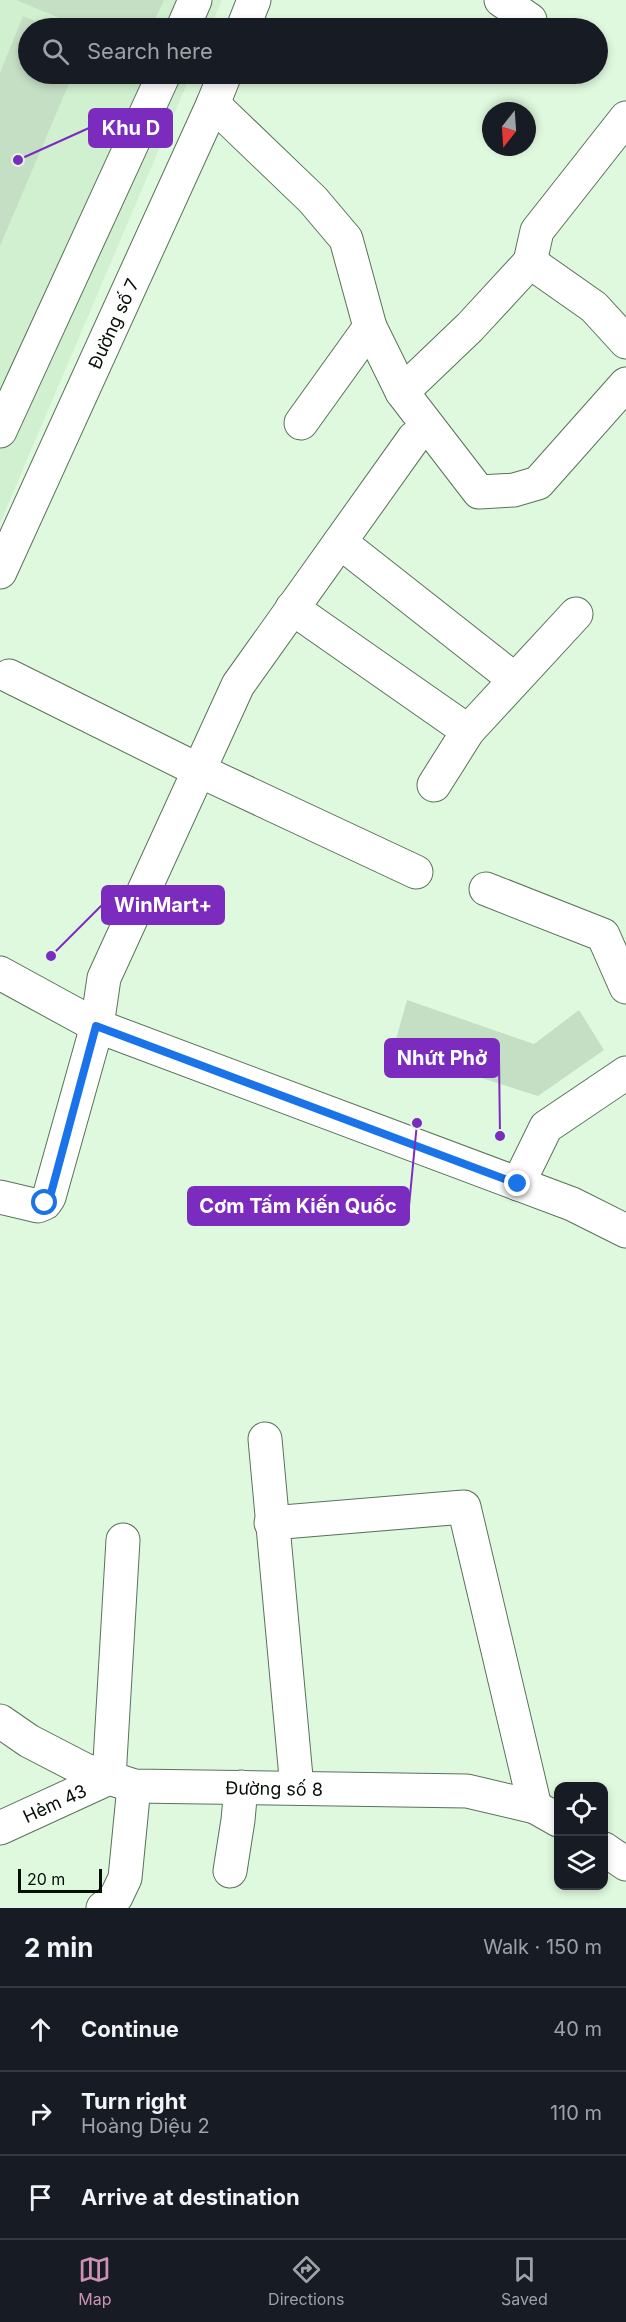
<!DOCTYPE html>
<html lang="en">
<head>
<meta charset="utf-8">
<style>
	body { margin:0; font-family:Inter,sans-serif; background:#242831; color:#f1f3f6 }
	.controls { position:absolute; right:18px; bottom:18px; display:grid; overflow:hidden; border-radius:12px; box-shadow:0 3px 9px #0003 }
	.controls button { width:54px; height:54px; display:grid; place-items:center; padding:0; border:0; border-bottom:2px solid #363941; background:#171b24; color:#f1f3f6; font:30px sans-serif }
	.compass { position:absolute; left:482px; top:102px; width:54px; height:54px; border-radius:50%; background:#171b24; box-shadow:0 3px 9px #0003; rotate:197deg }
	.scale { position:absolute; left:18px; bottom:15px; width:84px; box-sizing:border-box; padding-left:6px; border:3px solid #060e06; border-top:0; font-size:16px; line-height:21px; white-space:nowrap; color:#060e06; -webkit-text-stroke:4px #dff9de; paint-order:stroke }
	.stop { position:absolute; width:18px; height:18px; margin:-14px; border:4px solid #1a73e8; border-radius:50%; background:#fff }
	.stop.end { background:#1a73e8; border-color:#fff; box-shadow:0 2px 6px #0008 }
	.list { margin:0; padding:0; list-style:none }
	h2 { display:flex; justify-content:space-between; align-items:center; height:78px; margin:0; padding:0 24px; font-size:26px }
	h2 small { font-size:20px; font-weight:400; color:#9ea1a6 }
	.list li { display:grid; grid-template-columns:39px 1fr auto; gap:18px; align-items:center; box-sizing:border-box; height:84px; padding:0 24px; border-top:2px solid #363941 }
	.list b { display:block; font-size:22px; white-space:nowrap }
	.list p { margin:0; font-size:20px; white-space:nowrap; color:#9ea1a6 }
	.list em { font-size:20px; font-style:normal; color:#9ea1a6 }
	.icon { flex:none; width:33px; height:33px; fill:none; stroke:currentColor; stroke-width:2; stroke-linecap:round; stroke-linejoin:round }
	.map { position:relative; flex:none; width:626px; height:1908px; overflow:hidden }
	.search { position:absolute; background:#171b24; box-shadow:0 3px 9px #0003; left:18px; right:18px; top:18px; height:66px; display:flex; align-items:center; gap:15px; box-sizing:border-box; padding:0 21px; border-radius:33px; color:#9ea1a6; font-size:22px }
	.sheet { height:330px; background:#171b24 }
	nav { display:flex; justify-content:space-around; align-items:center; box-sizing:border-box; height:84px; border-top:2px solid #363941; background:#171b24; font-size:16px; color:#9ea1a6 }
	nav a { display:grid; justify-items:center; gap:3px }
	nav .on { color:#cd90b3 }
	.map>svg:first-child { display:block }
	.built { fill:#d0f0cf }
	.building { fill:#c5dfc5 }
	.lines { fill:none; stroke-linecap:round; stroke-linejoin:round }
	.minor-casing { stroke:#5a715a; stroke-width:35 }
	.minor { stroke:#fff; stroke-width:33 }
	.route { stroke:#1a73e8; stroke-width:8 }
	.labels { text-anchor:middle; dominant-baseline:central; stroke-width:5; stroke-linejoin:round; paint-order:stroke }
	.street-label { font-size:18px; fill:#060e06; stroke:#dff9de }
	.leader { fill:none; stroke:#7b2cbf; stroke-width:2 }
	.callout-dot { fill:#7b2cbf; stroke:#dff9de; stroke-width:2 }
	.callout { fill:#7b2cbf; stroke:#7b2cbf; stroke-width:2 }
	.callout-label { font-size:20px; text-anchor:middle; font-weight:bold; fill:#fff }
</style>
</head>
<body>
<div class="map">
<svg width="626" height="1908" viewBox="0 0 626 1908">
	<rect width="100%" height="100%" fill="#dff9de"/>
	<path class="built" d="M 0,0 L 222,0 L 210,28 L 28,28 L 28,74 L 191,74 L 0,523 Z"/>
	<path class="building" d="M 16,0 L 164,0 L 151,28 L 84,28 Z
		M 23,16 L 53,28 L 28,28 L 28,74 L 73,74 L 0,246 L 0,73 Z
		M 407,1000 L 534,1044 L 579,1010 L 604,1050 L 538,1096 L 393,1050 Z"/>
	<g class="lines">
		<defs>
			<g id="minor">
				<path d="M 501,0 L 530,20"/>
				<path d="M 183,28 L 195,0"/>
				<path d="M 243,28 L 254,0"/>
				<path d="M 213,104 L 313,200 L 346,239 L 370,327 L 402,392 L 479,492 L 514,490 L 538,483 L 626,384"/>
				<path d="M 530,262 L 537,231 L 626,118"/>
				<path d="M 402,392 L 470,327 L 530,262 L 594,307 L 626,342"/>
				<path d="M 301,423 L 370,327"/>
				<path d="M 0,431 L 164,74"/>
				<path d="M 340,542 L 514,679"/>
				<path id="s1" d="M 0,572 L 213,104 L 225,74"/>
				<path d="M 292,608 L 468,731"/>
				<path d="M 9,676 L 198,770 L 416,872"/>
				<path d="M 434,785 L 468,731 L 576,614"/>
				<path d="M 486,889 L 603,935 L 626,987"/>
				<path d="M 0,973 L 97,1026 L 572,1204 L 626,1231"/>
				<path d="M 518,1184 L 546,1127 L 626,1073"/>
				<path d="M 0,1197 L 38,1206 L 45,1203 L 49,1197 L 97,1026 L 104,978 L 238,685 L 414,438"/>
				<path d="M 265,1439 L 297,1788"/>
				<path d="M 271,1523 L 464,1507 L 535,1807"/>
				<path id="s2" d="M 0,1721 L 29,1741 L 85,1770 L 134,1786 L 467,1791 L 535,1807 L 558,1820"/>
				<path id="s3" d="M 0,1828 L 109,1778 L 123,1540"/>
				<path d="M 604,1849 L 626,1864"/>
				<path d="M 230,1871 L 238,1820 L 241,1787"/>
				<path d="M 103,1908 L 116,1897 L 125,1878 L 134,1786"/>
			</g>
		</defs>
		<use href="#minor" class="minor-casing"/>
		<use href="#minor" class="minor"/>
	</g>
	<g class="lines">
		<path class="route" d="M 45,1203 L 50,1197 L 96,1026 L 518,1184"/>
	</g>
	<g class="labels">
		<g class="street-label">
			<text stroke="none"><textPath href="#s1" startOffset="273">Đường số 7</textPath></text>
			<text stroke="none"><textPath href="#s2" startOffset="290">Đường số 8</textPath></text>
			<text stroke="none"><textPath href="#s3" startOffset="60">Hẻm 43</textPath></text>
		</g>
	</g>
	<path class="leader" d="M18 160L89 128M51 956L102 905M500 1136L499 1058M417 1123L409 1206"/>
	<g class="callout-dot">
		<circle cx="18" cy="160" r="6"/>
		<circle cx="51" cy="956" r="6"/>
		<circle cx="500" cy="1136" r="6"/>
		<circle cx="417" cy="1123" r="6"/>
	</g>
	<g class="callout">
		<rect x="89" y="109" width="83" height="38" rx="6"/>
		<rect x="102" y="886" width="122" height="38" rx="6"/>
		<rect x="385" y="1039" width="114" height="38" rx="6"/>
		<rect x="188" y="1187" width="221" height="38" rx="6"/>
	</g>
	<g class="callout-label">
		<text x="131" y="135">Khu D</text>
		<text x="163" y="912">WinMart+</text>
		<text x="442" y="1065">Nhứt Phở</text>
		<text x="298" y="1213">Cơm Tấm Kiến Quốc</text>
	</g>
</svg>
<div class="controls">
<button><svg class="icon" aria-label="locate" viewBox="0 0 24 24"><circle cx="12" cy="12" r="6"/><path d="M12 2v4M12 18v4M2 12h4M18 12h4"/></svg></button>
<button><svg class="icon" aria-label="layers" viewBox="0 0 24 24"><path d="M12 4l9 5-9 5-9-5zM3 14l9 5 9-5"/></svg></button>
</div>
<svg class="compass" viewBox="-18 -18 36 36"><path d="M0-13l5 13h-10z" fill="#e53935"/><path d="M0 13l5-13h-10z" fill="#9ea1a6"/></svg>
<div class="scale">20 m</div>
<div class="stop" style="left:45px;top:1203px"></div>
<div class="stop end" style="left:518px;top:1184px"></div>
<div class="search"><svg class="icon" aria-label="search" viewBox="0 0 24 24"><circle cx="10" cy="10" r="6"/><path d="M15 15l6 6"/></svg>Search here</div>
</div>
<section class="sheet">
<h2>2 min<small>Walk · 150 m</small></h2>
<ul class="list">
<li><svg class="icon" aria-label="ahead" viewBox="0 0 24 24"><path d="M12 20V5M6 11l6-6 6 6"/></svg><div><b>Continue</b></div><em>40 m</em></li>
<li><svg class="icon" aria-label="right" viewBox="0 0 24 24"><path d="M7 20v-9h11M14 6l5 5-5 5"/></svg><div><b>Turn right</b><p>Hoàng Diệu 2</p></div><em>110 m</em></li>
<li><svg class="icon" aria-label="arrive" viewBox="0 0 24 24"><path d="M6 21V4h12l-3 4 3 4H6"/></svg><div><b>Arrive at destination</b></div></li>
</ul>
</section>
<nav>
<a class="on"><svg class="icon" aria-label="map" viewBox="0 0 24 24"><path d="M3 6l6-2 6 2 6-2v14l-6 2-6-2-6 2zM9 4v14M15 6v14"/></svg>Map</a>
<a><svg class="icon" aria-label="directions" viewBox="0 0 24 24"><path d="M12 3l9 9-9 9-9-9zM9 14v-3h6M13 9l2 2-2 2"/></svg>Directions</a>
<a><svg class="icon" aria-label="saved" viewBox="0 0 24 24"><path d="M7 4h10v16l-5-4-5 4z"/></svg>Saved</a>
</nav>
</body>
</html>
